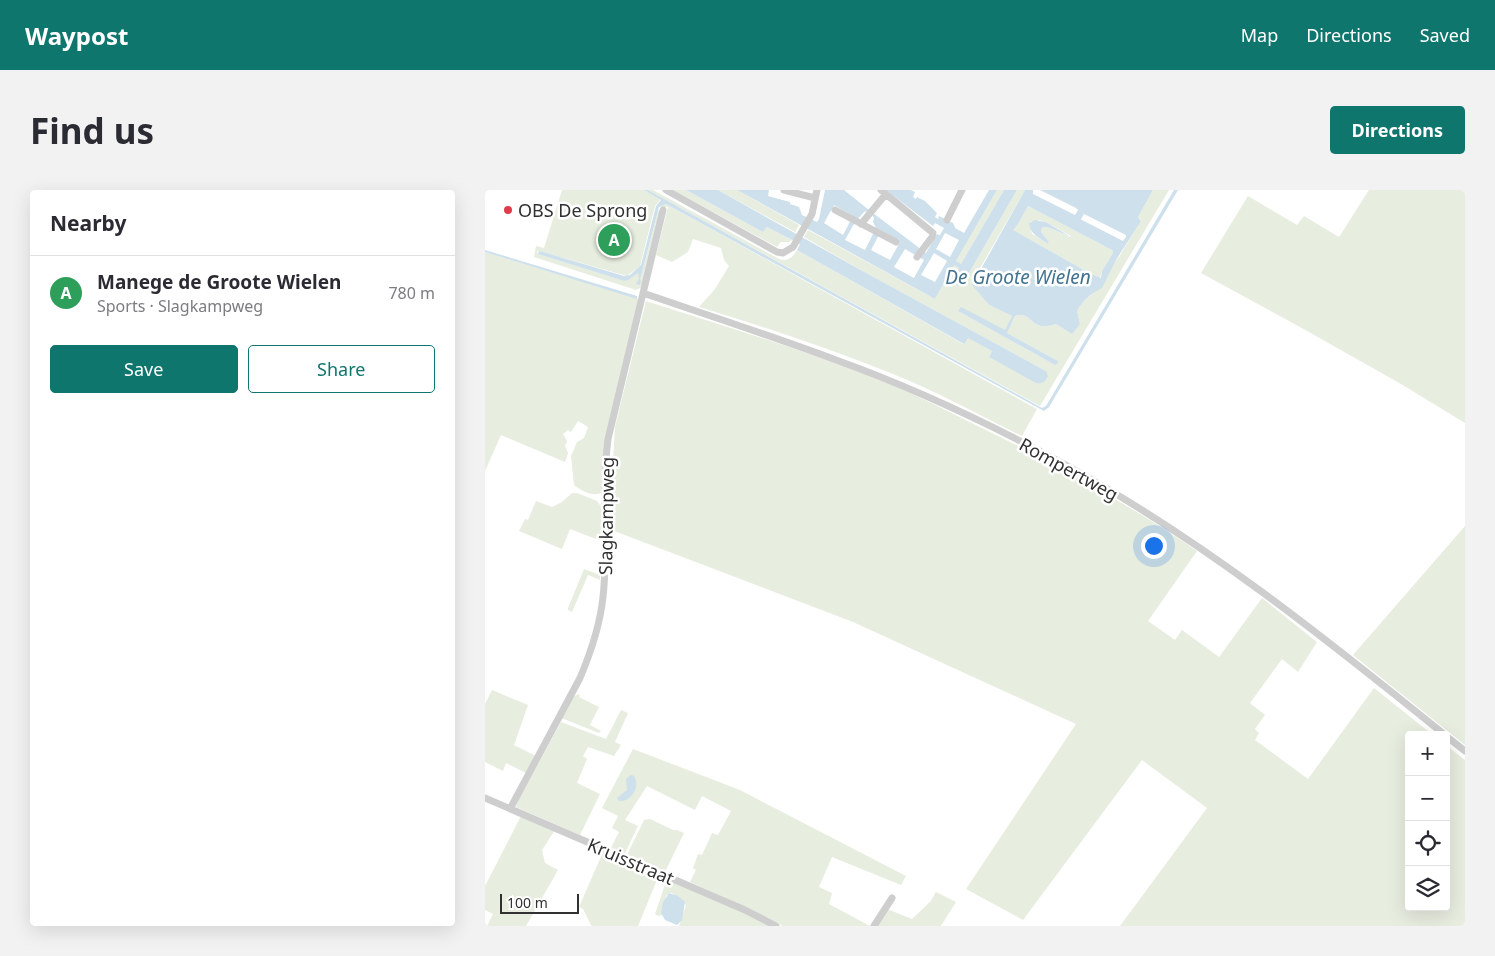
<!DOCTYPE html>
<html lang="en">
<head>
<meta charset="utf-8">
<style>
	body { margin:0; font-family:"Noto Sans",sans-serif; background:#f2f2f3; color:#2b2b33 }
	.controls { position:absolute; right:15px; bottom:15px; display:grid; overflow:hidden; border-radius:5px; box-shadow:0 5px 20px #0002 }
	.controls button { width:45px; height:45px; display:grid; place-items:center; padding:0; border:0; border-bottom:1px solid #e1e1e2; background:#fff; color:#2b2b33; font:25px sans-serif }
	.scale { position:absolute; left:15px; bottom:12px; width:79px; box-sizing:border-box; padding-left:5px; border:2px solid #313131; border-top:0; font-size:14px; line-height:18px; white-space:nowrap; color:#313131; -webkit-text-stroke:4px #fff; paint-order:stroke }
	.you { position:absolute; left:668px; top:355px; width:18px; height:18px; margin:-12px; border:4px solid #fff; border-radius:50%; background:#1a73e8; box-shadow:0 0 0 8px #1a73e833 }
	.badge { display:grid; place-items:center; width:32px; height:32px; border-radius:50%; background:#0f766e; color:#fff; font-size:16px; font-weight:700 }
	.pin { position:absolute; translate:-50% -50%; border:2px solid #fff; box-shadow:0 1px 5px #0006 }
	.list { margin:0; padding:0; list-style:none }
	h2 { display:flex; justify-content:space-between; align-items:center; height:65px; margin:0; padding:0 20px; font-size:21px }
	h2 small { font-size:16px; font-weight:400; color:#7c7c81 }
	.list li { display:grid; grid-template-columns:32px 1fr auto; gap:15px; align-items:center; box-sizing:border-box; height:75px; padding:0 20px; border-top:1px solid #e1e1e2 }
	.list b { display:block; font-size:19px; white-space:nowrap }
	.list p { margin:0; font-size:16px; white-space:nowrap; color:#7c7c81 }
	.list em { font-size:16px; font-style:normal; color:#7c7c81 }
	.actions { display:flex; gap:10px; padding:15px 20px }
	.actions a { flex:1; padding:11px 0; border:1px solid #0f766e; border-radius:5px; text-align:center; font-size:18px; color:#0f766e }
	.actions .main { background:#0f766e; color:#fff }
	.icon { flex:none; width:28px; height:28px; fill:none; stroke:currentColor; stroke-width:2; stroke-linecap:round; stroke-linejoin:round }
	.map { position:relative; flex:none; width:980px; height:736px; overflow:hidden; border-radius:5px }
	header { display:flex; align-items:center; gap:30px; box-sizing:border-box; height:70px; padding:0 25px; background:#0f766e; color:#fff }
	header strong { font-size:24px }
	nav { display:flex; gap:28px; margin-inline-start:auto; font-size:18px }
	.intro { display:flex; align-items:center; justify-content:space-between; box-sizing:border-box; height:120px; padding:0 30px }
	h1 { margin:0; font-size:35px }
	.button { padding:12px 22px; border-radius:5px; background:#0f766e; color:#fff; font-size:18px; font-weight:700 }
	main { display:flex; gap:30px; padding:0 30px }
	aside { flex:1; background:#fff; border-radius:5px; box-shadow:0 5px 20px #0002 }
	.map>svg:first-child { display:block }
	.green { fill:#e7eddf; fill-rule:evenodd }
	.water { fill:#cde0ec; fill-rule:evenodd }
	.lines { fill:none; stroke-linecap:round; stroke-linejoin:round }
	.minor { stroke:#cecece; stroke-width:7 }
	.poi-dot { fill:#df3b48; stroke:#fff; stroke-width:2 }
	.labels { text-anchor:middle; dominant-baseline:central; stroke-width:5; stroke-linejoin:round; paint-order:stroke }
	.poi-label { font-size:18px; fill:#313131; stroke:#fff; text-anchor:start }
	.street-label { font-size:18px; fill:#313131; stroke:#fff }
	.water-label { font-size:19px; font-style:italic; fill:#417290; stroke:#fff }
</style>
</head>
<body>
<header>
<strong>Waypost</strong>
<nav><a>Map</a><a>Directions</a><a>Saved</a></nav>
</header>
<div class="intro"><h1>Find us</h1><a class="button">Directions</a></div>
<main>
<aside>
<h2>Nearby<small></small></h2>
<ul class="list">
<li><span class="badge" style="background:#2e9e5b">A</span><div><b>Manege de Groote Wielen</b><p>Sports · Slagkampweg</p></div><em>780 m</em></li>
</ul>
<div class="actions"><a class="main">Save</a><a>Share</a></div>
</aside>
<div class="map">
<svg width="980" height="736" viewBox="0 0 980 736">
	<rect width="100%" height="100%" fill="#fff"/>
	<path class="green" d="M 77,0 L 159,0 L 176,9 L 170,16 L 155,76 L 142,86 L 54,61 L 52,62 L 53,64 L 139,91 L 153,83 L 155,90 L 173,21 L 175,21 L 157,97 L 151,100 L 49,67 L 51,56 L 59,58 Z
		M 163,0 L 168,0 L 294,69 C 303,72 308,67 312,60 L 478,154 L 482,147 L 507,161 L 504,167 L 561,181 L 383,84 L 319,47 L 323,40 L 450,109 L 469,74 L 474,78 L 477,95 L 532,0 L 540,0 L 491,85 L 490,98 L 504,115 L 527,126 L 520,141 L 473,121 L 570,175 L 573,171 L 522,143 L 530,126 C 542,122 544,130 551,134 C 558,138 565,136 571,134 L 584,142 L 595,134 L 592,121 L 594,116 C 602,108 612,101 619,92 C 625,85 627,73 634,67 L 656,30 L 653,27 L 668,0 L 684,0 L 555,216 Z
		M 188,0 L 201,0 L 278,42 L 282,37 L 307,50 L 304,52 L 296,52 L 292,57 Z
		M 233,0 L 252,0 L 314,35 L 310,42 Z
		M 512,0 L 519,0 L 476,74 L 471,71 Z
		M 884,0 L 980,0 L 980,233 L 916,194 L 815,137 L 716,83 L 763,6 L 812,35 L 819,26 L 854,47 Z
		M 181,14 L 552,219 L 537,246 C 500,228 464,208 427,192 C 358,163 286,139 214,117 L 230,99 L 244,76 L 239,70 L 236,58 L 208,49 L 203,62 L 187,72 L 171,65 L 183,17 L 174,17 Z
		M 543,16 L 627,60 L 628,63 L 617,81 L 615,88 L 604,83 L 527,40 L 533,34 ZM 554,30 L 561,32 L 586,46 L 585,47 L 565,38 L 557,37 L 556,42 L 564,52 L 563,54 L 547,44 L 545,32 Z
		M 0,62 L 154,109 L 125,231 L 117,302 C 110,308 96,301 89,295 L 86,266 L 92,252 L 99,248 L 103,237 L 93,231 L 86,242 L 83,240 L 78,244 L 82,251 L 80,256 L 83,263 L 80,272 L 16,245 L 0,281 Z
		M 161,111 C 242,137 323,161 402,193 C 436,207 468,224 501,240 C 574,276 645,315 712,361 L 663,431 L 690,450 L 697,440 L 734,467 L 777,408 L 832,452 L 813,482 L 797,469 L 765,513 L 780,525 L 770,539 L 774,543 L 770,550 L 823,589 L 889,498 L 948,545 L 924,545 L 924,717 L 961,717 L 961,555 L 980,570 L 980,736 L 635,736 L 722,618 L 657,570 L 538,730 L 481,699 L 591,534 L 368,432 L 124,339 L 130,237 Z
		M 87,303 L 92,303 L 112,311 L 117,318 L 116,351 L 85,339 L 77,359 L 34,341 L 40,329 L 43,330 L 51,311 L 67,317 L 77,312 Z
		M 980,336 L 980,555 L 868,465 Z
		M 99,379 L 115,385 L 115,390 L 103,385 L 87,422 L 83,420 L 83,418 Z
		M 7,500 L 43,515 L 29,555 L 51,566 L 41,583 L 21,573 L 18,581 L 0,572 L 0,514 Z
		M 95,504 L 94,507 L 114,517 L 105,535 L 116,541 L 114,543 L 76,528 L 89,506 Z
		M 136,520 L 143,523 L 130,552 L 136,555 L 129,566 L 103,557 L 98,566 L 102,569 L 92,593 L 115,604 L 95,645 L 31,617 L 33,611 L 76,532 L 121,549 Z
		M 148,559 L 255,600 L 421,686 L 416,695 L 347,667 L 334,697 L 347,703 L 344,714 L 385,736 L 298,736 L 261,717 L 205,692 L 211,680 L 208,678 L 213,664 L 217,665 L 227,643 L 233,645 L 246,621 L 217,606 L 210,620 L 162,596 L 140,630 L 153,636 L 140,663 L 126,658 L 134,642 L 127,638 L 133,626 L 117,618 Z
		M 36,626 L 70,640 L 57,660 L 60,673 L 73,680 L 41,736 L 2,736 L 8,724 L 0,720 L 0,696 Z
		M 165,629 L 188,640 L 192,640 L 199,643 L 180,682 L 142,665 L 159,630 Z
		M 118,662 L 174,685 L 153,736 L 108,736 L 106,735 L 98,719 L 94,717 Z
		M 182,689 L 263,724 L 284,736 L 194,736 L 201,715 L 187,703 L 184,703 L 181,706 L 177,725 L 173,726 L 170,724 Z
		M 451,702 L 471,712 L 456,736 L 391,736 L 402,719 L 427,729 L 445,712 Z"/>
	<path class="water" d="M 159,0 L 163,0 L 557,218 L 561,216 L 689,0 L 693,0 L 564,217 L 559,221 L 181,14 L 174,17 L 155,90 L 156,91 L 155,95 L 151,94 L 154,89 L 153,83 L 143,90 L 139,91 L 53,64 L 54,61 L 58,62 L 139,86 L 145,85 L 156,75 L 171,16 L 176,10 Z
		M 201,0 L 233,0 L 383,84 L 561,181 L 563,186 C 560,192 557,194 551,193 L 504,167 L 507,161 L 483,148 L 479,154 L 312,60 L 315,54 L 282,37 L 278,42 Z
		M 252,0 L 284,0 L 283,6 L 305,12 L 305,14 L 314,17 L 317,25 L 332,32 L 334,29 L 340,0 L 359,0 L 384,20 L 382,22 L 380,21 L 370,32 L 360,50 L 380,60 L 391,38 L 388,32 L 389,28 L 387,25 L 388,23 L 441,63 L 452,44 L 455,45 L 459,38 L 450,33 L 448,36 L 401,0 L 426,0 L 430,2 L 428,7 L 431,9 L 432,7 L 440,11 L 452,23 L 450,27 L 453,29 L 454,26 L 468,33 L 470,37 L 470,38 L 479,43 L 504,0 L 512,0 L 471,71 L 476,74 L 519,0 L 532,0 L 477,95 L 474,96 L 468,92 L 474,78 L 469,75 L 450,109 ZM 349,15 L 368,26 L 358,45 L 339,33 ZM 396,41 L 415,52 L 405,70 L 386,60 ZM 460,43 L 474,50 L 465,67 L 451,59 ZM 420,59 L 439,70 L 429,88 L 409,77 ZM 449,63 L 462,71 L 450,92 L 436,85 Z
		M 540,0 L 548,0 L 548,4 L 590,25 L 593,20 L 591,18 L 555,0 L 668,0 L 653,27 L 656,31 L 631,70 L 617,98 C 608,102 596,112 592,121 L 595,134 L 587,144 L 571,134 C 565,136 558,138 551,134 C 544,130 542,122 530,126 L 522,143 L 573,171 L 573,173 L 570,175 L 473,121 L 476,117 L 520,140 L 527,126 L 504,115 L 487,95 ZM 543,16 L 627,60 L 628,63 L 617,81 L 616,88 L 604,83 L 528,40 L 533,34 ZM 599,24 L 641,45 L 641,47 L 638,51 L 597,30 L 596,29 Z
		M 550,30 L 561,32 L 586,47 L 565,38 L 557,37 L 556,42 L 564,52 L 563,54 C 554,48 545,44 544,33 Z
		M 0,60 L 152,106 L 152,109 L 0,62 Z
		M 146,585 L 149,586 C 156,597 146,612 134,611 L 132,608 L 142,600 L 141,589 Z
		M 184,703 L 193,706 L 200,712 L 197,730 L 192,735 L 180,730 L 176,723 L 178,712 Z"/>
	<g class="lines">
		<path class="minor" d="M 181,0 L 292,62 L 298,63 L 308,57 L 327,24 L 332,0
			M 299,0 L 330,8
			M 396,0 L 448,43 L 447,47 L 432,67
			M 350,20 L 411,52
			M 462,30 L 477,0
			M 376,34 L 401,4
			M 158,103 C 222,125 287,146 351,170 C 429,198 505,234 579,274 C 716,349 839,447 960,545
			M 961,546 L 980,561
			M 0,608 L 260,720 L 291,736
			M 25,619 L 95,488 C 106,462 115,435 118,407 C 124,354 116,301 123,249 L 178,20
			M 389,736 L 407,708"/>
	</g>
	<circle class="poi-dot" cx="23" cy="20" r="5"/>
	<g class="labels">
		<g class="poi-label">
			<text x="33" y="20">OBS De Sprong</text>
		</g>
		<g class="street-label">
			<text transform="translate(584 279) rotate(29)">Rompertweg</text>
			<text transform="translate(121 326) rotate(-89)">Slagkampweg</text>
			<text transform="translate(146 671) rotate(23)">Kruisstraat</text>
		</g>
		<g class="water-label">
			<text x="533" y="87">De Groote Wielen</text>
		</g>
	</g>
</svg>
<div class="controls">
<button>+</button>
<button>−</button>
<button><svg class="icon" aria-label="locate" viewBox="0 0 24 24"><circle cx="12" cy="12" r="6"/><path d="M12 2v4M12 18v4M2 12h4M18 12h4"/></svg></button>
<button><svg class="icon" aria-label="layers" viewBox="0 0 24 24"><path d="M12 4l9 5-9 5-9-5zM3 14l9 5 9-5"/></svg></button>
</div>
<div class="scale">100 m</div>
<div class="you"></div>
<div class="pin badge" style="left:129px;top:50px;background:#2e9e5b">A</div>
</div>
</main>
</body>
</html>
